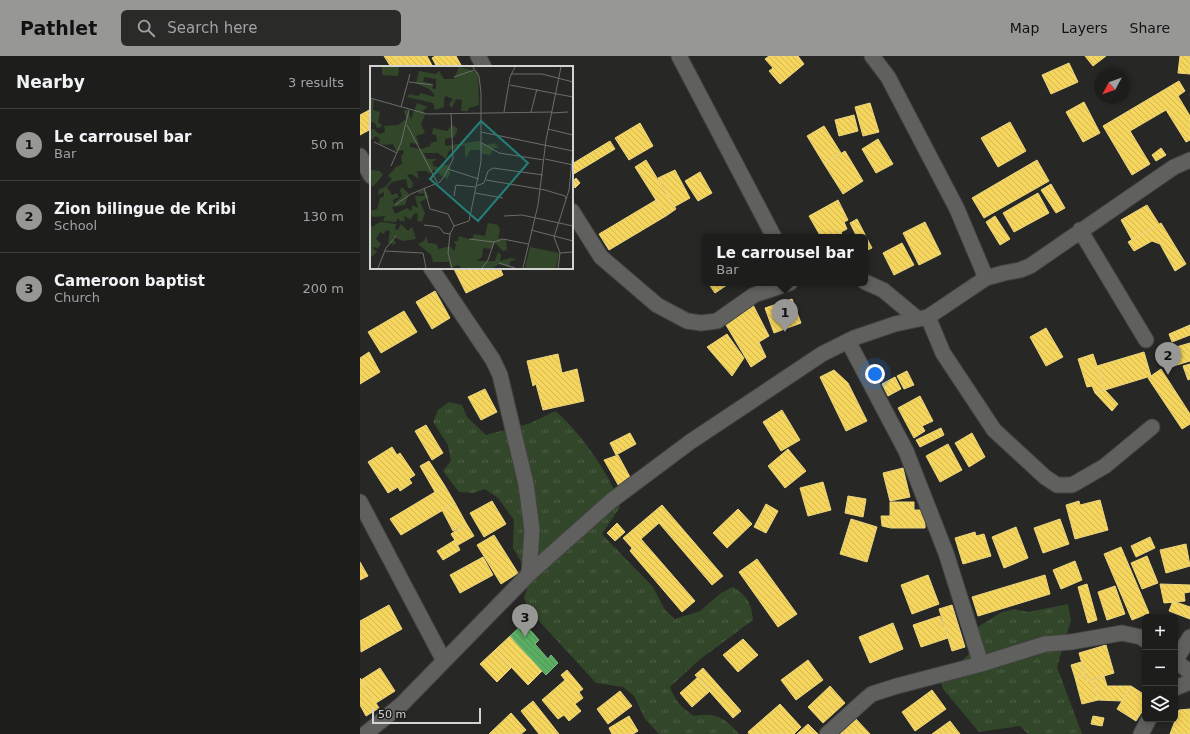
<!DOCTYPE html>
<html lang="en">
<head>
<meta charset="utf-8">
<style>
	body { margin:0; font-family:"DejaVu Sans",sans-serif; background:#2a2b29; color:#f1f3f6 }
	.controls { position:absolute; right:12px; bottom:12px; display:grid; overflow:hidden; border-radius:6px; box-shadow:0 2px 6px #0003 }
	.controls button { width:36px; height:36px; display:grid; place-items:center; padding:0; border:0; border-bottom:1px solid #3b3c3b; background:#1d1e1c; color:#f1f3f6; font:20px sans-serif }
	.compass { position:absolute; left:734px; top:12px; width:36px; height:36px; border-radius:50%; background:#1d1e1c; box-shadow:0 2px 6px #0003; rotate:229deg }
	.scale { position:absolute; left:12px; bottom:10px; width:109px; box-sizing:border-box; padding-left:4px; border:2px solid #d3d4d2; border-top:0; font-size:11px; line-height:14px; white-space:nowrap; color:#d3d4d2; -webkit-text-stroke:3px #1d1f1c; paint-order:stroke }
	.you { position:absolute; left:515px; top:318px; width:14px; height:14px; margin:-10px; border:3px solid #fff; border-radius:50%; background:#1a73e8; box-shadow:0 0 0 6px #1a73e833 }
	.badge { display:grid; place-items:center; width:26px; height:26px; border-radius:50%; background:#979896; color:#111; font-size:13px; font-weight:700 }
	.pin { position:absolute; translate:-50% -33px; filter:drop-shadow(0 1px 2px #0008) }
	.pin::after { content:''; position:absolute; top:21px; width:14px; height:12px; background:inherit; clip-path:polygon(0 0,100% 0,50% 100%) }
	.popup { position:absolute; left:342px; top:178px; width:166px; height:52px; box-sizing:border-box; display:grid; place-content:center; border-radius:6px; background:#1d1e1c; filter:drop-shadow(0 1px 3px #0005); font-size:13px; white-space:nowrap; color:#a0a2a3 }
	.popup b { font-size:15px; color:#f1f3f6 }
	.popup::after { content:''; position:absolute; left:50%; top:100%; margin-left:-8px; border:8px solid transparent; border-top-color:#1d1e1c }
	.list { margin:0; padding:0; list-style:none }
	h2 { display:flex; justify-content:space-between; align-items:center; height:52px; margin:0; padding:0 16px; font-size:17px }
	h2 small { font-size:13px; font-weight:400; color:#a0a2a3 }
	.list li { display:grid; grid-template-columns:26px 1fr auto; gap:12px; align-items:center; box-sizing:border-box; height:72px; padding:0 16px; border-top:1px solid #3b3c3b }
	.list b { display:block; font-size:15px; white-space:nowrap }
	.list p { margin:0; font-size:13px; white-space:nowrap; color:#a0a2a3 }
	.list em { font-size:13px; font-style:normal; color:#a0a2a3 }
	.icon { flex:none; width:22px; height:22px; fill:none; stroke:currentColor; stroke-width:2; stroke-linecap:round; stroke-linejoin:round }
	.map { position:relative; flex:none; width:830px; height:678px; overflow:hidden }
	header { display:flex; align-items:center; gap:24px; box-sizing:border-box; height:56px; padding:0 20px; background:#979896; color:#111 }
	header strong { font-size:19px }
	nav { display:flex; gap:22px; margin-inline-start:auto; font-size:14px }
	.search { width:280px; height:36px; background:#2a2b29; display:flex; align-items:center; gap:10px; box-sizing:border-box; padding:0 14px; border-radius:6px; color:#a0a2a3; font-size:15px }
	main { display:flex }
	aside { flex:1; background:#1d1e1c }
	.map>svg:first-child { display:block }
	.grass { fill:url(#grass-tufts) }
	.homes { fill:url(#homes-back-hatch); stroke:#ecd57f }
	.public { fill:url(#public-back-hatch); stroke:#7eb983 }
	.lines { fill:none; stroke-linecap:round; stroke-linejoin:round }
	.street-casing { stroke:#434442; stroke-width:17 }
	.street { stroke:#60615f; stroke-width:15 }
	.inset-road { fill:none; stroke:#6c6d6b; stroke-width:1 }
	.view { fill:#237f78; fill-opacity:0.15; stroke:#237f78; stroke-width:2 }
	.inset-edge { fill:none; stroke:#d3d4d2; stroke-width:2 }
</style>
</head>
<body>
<header>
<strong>Pathlet</strong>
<div class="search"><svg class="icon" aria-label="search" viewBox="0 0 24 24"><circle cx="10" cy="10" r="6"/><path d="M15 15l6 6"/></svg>Search here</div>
<nav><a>Map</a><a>Layers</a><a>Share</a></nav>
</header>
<main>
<aside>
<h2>Nearby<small>3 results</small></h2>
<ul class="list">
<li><span class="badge">1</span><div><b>Le carrousel bar</b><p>Bar</p></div><em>50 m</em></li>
<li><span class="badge">2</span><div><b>Zion bilingue de Kribi</b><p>School</p></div><em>130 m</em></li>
<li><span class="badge">3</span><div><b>Cameroon baptist</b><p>Church</p></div><em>200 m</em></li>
</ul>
</aside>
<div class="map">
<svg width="830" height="678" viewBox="0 0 830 678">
	<defs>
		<pattern id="grass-tufts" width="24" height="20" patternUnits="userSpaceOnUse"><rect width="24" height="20" fill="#324629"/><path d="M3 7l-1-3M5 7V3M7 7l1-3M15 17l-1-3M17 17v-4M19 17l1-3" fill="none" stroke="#4f6047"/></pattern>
		<pattern id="homes-back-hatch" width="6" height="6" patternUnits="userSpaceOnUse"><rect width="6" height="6" fill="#f6d55c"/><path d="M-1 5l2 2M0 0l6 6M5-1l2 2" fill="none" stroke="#d1b756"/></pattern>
		<pattern id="public-back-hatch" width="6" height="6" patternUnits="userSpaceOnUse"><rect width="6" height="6" fill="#5aae61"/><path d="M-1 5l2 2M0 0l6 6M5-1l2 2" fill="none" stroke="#539258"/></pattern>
	</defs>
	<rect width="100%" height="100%" fill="#272826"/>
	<path class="grass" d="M 89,346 L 102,349 L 107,361 L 126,379 L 171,367 L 195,355 C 217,372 255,424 260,451 L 242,478 L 293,531 L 305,554 L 315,563 L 340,555 L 361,537 L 373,531 C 388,541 391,546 393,564 L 339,604 L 310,631 C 315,645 322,652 334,660 C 356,656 365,662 379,678 L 299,678 L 285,663 L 274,640 L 263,631 L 236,627 L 169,554 L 164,542 L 168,529 L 167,516 L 153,492 L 154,464 L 138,442 L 125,433 L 113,437 L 99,436 L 83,415 L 91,405 L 88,389 L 73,366 L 78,354 Z
		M 708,548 L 711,564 L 697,611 L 722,678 L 668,678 L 660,670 L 619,676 L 583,633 L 579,620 C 602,604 616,601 618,571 L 640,557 L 654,553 L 668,556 Z"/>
	<path class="homes" d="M 24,0 L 36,0 L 42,11 L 31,11 Z
		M 36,0 L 67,0 L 73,11 L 42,11 Z
		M 75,0 L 96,0 L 102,11 L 77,11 L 72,2 Z
		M 409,0 L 438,0 L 444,8 L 420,28 L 409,15 L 413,12 L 405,3 Z
		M 725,0 L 746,0 L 733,10 Z
		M 820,0 L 830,0 L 830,18 L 818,17 Z
		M 709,7 L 718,26 L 691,38 L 682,19 Z
		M 819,25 L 825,35 L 818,40 L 830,60 L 830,84 L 826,86 L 806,54 L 770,75 L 790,108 L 772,119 L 743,70 Z
		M 724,46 L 740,77 L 723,86 L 706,56 Z
		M 510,47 L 519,76 L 503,80 L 495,51 Z
		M 11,53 L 11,73 L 0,79 L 0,59 Z
		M 494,59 L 498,75 L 479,80 L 475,64 Z
		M 650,66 L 666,95 L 638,111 L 621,82 Z
		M 280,67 L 293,90 L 269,104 L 255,82 Z
		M 464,70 L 481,97 L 464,108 L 447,80 Z
		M 518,83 L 533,108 L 516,117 L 502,93 Z
		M 250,85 L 255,93 L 212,119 L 212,108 Z
		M 801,92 L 806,99 L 796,105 L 792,99 Z
		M 485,95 L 503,125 L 483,138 L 464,108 Z
		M 286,104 L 316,153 L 306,160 L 275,111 Z
		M 677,104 L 689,125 L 624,162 L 612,142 Z
		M 315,114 L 330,142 L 314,151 L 298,122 Z
		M 340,116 L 352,137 L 338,145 L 325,125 Z
		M 216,122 L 220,127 L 215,132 L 212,126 Z
		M 691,128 L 705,152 L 696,157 L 681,134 Z
		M 678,137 L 689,157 L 654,176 L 643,157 Z
		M 296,144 L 306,160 L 249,194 L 239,178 Z
		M 478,144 L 488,164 L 484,166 L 487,173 L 481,176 L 483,181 L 461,181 L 449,160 Z
		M 787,149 L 799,168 L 772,184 L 761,164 Z
		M 635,160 L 650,183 L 640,189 L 626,166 Z
		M 497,163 L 512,192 L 505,195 L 505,181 L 497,181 L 490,167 Z
		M 565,166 L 581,198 L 559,209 L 543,177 Z
		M 801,167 L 826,208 L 815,215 L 800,188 L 792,185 L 774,195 L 768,186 Z
		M 542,187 L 554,209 L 534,219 L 523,197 Z
		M 96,212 L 140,212 L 143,219 L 106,237 L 94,213 Z
		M 348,227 L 370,227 L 355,237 Z
		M 75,235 L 90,262 L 72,273 L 56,246 Z
		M 432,243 L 441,267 L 414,277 L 405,252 Z
		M 392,247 L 409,280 L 399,286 L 406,301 L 391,311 L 366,269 Z
		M 44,255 L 57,276 L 21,297 L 8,276 Z
		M 830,269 L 830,279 L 812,286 L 809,278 Z
		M 686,272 L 703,301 L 686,310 L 670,281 Z
		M 367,278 L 384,302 L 372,320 L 347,291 Z
		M 830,287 L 830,305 L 807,312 L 802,295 Z
		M 9,296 L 20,316 L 0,328 L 0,302 Z
		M 784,296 L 791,320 L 745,334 L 737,310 Z
		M 198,298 L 202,317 L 217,313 L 224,345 L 183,354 L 176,328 L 173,330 L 167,305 Z
		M 733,298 L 745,334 L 735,337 L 732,330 L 727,331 L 718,303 Z
		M 830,308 L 830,323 L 828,324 L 823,310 Z
		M 801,313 L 830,358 L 830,368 L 822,373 L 788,322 Z
		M 474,314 L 488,327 L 507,365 L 486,375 L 460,321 Z
		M 547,315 L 554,329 L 544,333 L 537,320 Z
		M 535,321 L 541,333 L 528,340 L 522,328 Z
		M 125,333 L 137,356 L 121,364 L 108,341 Z
		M 745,334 L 758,348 L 752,355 L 735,337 Z
		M 560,340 L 573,365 L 562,370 L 565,375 L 554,382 L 538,352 Z
		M 422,354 L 440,384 L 421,395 L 403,366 Z
		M 66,369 L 83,397 L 72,404 L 55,375 Z
		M 581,372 L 584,379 L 560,391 L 556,384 Z
		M 270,377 L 276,388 L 256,399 L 250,387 Z
		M 612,377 L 625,401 L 609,411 L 595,387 Z
		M 588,388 L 602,414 L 580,426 L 566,400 Z
		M 32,391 L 37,399 L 40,397 L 55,419 L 49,423 L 52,427 L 40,435 L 38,431 L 28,437 L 8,406 Z
		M 428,393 L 446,415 L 425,432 L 408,410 Z
		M 258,399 L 270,421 L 260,432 L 244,404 Z
		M 69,405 L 85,430 L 75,436 L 60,410 Z
		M 543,412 L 550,441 L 530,445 L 523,417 Z
		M 463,426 L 471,454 L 448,460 L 440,432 Z
		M 85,430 L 95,447 L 41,479 L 30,463 Z
		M 488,440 L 506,443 L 503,461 L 485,457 Z
		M 740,444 L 748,474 L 715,483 L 706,449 L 719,445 L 720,449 Z
		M 132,445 L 146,468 L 124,481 L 110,457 Z
		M 530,446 L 554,446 L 554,454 L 565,454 L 565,472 L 531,472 L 522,470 L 521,460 L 530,460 Z
		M 95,447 L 106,467 L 93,475 L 82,454 Z
		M 406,448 L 418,455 L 406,477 L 394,471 Z
		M 302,449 L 363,520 L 352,529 L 299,467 L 281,483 L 335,545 L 322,556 L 270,495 L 272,492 L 263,482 Z
		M 378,453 L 392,468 L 367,492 L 353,477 Z
		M 491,463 L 517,471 L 507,506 L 480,498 Z
		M 700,463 L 709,488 L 683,497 L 674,472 Z
		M 106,467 L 114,480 L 98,489 L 91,478 Z
		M 257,467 L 265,476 L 255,485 L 247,477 Z
		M 656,471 L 668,502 L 644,512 L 632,481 Z
		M 615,476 L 616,480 L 624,478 L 631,500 L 603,508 L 595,482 Z
		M 134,479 L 158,517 L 141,528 L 117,489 Z
		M 790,481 L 795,492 L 776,501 L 771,490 Z
		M 95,484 L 100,494 L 83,504 L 77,495 Z
		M 826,488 L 830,510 L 806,517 L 800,494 Z
		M 761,491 L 789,557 L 772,564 L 744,498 Z
		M 787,500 L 798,527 L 782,533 L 771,507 Z
		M 123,501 L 133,519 L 100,537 L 90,519 Z
		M 397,503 L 437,558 L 418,571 L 379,516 Z
		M 715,505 L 722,524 L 701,533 L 693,514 Z
		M 0,506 L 8,520 L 0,524 Z
		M 568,519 L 579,548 L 552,558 L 541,529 Z
		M 685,519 L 690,538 L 618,560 L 612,541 Z
		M 727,528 L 737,564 L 728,567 L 718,531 Z
		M 800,528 L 830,529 L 830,536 L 824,537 L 825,545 L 804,547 Z
		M 755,530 L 765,558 L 747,564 L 738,536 Z
		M 813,545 L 830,551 L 830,563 L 809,555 Z
		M 29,549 L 42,573 L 1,596 L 0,565 Z
		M 592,549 L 605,591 L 592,595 L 579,553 Z
		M 580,560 L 588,582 L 561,591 L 553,569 Z
		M 533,567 L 543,593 L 510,607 L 499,581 Z
		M 150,580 L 182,615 L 168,629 L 135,594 Z
		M 383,583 L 398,599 L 378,616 L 363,599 Z
		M 746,589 L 754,617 L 727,625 L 719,597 Z
		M 135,594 L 152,611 L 137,626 L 120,608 Z
		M 448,604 L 463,624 L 436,644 L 421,624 Z
		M 721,606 L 725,619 L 715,622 L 711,609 Z
		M 20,612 L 35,635 L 16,647 L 1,624 Z
		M 343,612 L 381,655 L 373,662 L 335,619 Z
		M 207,614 L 223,633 L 219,636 L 223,642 L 215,648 L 221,655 L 209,665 L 204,659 L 198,663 L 182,644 L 205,624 L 201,619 Z
		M 725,619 L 727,625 L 733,624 L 738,644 L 722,648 L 715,622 Z
		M 744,620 L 747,630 L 771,630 L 762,645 L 738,644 L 733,624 Z
		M 338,621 L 350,635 L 332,651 L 320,637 Z
		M 0,622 L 19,652 L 6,660 L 0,649 Z
		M 470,630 L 485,647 L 463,667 L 448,651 Z
		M 771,630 L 785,639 L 785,651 L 776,665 L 757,653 Z
		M 572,634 L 586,653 L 555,675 L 542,656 Z
		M 260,635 L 272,650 L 248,668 L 237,653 Z
		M 173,645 L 199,678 L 179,678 L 161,655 Z
		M 420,648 L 441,671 L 434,678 L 389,678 L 388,676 Z
		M 830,653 L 830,678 L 810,678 L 819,654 Z
		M 151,657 L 166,674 L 161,678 L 129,678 Z
		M 269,660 L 278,675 L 273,678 L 252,678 L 249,672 Z
		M 733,660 L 744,662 L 742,670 L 731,668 Z
		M 496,663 L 510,678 L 480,678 Z
		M 590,665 L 600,678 L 572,678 Z
		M 448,668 L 458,678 L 437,678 Z"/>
	<path class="public" d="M 164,567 L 179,584 L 175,588 L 188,603 L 191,599 L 198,607 L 186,619 L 150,580 Z"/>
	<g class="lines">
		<defs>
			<path id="street" d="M 118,0 L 124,11
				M 319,0 L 414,181
				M 512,0 L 528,21 L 597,153 L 626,222
				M 0,100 L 11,120
				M 212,155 L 241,201 L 297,249 L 327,265 L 341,267 L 357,265 L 394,239 L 430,227
				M 720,174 L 786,284
				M 71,212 L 133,304 L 140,319 L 166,428 L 172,474 L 169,518
				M 505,226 L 523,234 L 558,263
				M 568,261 L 583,297 L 634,374 L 685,421 L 697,429 L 712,429 L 745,410 L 792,371
				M 488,285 L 546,395 L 586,497 L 621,608
				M 0,446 L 84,605
				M 815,605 L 830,581
				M 815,605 L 830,616
				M 815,632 L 830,626
				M 5,678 L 42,648 L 169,518 L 251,445 L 330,386 L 462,298 L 494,282 L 535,268 L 568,261 L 626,222 L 644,217 L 660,214 L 670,210 L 814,111 L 830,104
				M 467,678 L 507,642 L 512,638 L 537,630 L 621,608 L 685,588 L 711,586 L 762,577 L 781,581 L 785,584
				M 781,678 L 789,663"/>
		</defs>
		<use href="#street" class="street-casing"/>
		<use href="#street" class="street"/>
	</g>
	<g transform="translate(10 10)">
		<rect width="203" height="203" fill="#272826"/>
		<path d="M 89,1 L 108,6 L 109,39 L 99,42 L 98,45 L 91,45 L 92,34 L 86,33 L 82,42 L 79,38 L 83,33 L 76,30 L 74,32 L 74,41 L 65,44 L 63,37 L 37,31 L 39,28 L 48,30 L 51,27 L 64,31 L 64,28 L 59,23 L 46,17 L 49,5 L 66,8 L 69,5 L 74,13 L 84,13 ZM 54,11 L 66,13 L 66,23 L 63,23 L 61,17 L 53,16 ZM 0,33 L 4,34 L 3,44 L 10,46 L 8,56 L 12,59 L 11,61 L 7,62 L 5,57 L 0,56 ZM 47,37 L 58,41 L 53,44 L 55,49 L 51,58 L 55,67 L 46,70 L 49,78 L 40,77 L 40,81 L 51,83 L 60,80 L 61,77 L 67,75 L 66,69 L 62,68 L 63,62 L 77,65 L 82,59 L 87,62 L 87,66 L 84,71 L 75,73 L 75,80 L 109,75 L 117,79 L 124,77 L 129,82 L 124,82 L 120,89 L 112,88 L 110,84 L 100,84 L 97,91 L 95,90 L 95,80 L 93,79 L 79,85 L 76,93 L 68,87 L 54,87 L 57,93 L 67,93 L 62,96 L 64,100 L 70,102 L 73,99 L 80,99 L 80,108 L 77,113 L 64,104 L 59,108 L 57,105 L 47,105 L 49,113 L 41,108 L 37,109 L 43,117 L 42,122 L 38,122 L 36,113 L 22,116 L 17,121 L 22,129 L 27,127 L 29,131 L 23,134 L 24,138 L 32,130 L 30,124 L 32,121 L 39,128 L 35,139 L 22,141 L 25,148 L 37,142 L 42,145 L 42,139 L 48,142 L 45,130 L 54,130 L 54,127 L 49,128 L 48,125 L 55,124 L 59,131 L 50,136 L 55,147 L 52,156 L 47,155 L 48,148 L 45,147 L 40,154 L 34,149 L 35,155 L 30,155 L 28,152 L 26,156 L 13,155 L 15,150 L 2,151 L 0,145 L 7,143 L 10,132 L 14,130 L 14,126 L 8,129 L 9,123 L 15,121 L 22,113 L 18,110 L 26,101 L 32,98 L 31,91 L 34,86 L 33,84 L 26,85 L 23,78 L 12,79 L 9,77 L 10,73 L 6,70 L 1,74 L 0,64 L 4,63 L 9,68 L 15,66 L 14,60 L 28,59 L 36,53 L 34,44 L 38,44 L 41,53 ZM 0,104 L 10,105 L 13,109 L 4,120 L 0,120 ZM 10,156 L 26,158 L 25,163 L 28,164 L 31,158 L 38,165 L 42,161 L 46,173 L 33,175 L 24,171 L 22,173 L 26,176 L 24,179 L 18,176 L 20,165 L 16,164 L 14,168 L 10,166 L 6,173 L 11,178 L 8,182 L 2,181 L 7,186 L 0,192 L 0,157 L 2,161 ZM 118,157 L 128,159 L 130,164 L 128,172 L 136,174 L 137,184 L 133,185 L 125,177 L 122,183 L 113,182 L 112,191 L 106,195 L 125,195 L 128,186 L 131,189 L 130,195 L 140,192 L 146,193 L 140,196 L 139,201 L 129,198 L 123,202 L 91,202 L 89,199 L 80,202 L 79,196 L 63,196 L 61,189 L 48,178 L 54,175 L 56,170 L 58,177 L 66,178 L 69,183 L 80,180 L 84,185 L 86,179 L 84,175 L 88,175 L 89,170 L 99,173 L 102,173 L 104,168 L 115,170 Z" fill="#324629" fill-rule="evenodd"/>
		<path d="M 12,1 L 29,1 L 28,10 L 12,9 ZM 160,181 L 189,187 L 186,202 L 155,202 Z" fill="#324629"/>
		<path class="inset-road" d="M 141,8 L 172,8 L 203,16M 84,11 L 104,4M 39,16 L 63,19M 140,19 L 203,31M 0,32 L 57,48 L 182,46M 31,41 L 40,8M 134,46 L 140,11 L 145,1M 161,46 L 167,23M 181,47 L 198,46M 37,59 L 67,116M 178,63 L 203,69M 111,66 L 203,85M 4,76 L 27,87M 112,77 L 129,87 L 174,94M 175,93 L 203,99M 21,100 L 31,77 L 39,44M 78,103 L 109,113M 116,114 L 175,124 L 195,130 L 196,133M 106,120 L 114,117 L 118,105 L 123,102 L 173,109M 54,122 L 60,143 L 78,148 L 84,160M 105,127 L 133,132M 84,130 L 86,119 L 105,121M 25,139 L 41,128 L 70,116 L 75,109 L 83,93 L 81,47M 134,150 L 152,149 L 203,160M 54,159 L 69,161 L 74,167 L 80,168M 161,164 L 203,175M 99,173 L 124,176 L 133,173 L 158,178M 15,185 L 53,187 L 56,202M 190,187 L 203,186M 129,197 L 145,202M 8,202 L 16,182 L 26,170M 82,202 L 78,187 L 80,168 L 84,160 L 99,155 L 111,96 L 111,27 L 109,10 L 103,1M 112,202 L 118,194 L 124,176M 153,202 L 168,139 L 176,74 L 191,1M 188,202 L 190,187 L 184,171 L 199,124 L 203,85"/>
		<path class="view" d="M 111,55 L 158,97 L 108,155 L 60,113 Z"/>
		<rect width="203" height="203" class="inset-edge"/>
	</g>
</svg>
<div class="controls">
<button>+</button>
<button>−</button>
<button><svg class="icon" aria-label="layers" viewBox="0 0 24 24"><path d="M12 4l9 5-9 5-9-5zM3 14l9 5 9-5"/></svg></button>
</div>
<svg class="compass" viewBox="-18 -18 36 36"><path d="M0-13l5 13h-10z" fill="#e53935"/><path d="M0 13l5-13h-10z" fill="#a0a2a3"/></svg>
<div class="scale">50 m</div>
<div class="you"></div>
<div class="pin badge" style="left:425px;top:276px">1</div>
<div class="popup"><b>Le carrousel bar</b>Bar</div>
<div class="pin badge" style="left:808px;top:319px">2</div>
<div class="pin badge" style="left:165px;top:581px">3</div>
</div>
</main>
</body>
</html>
